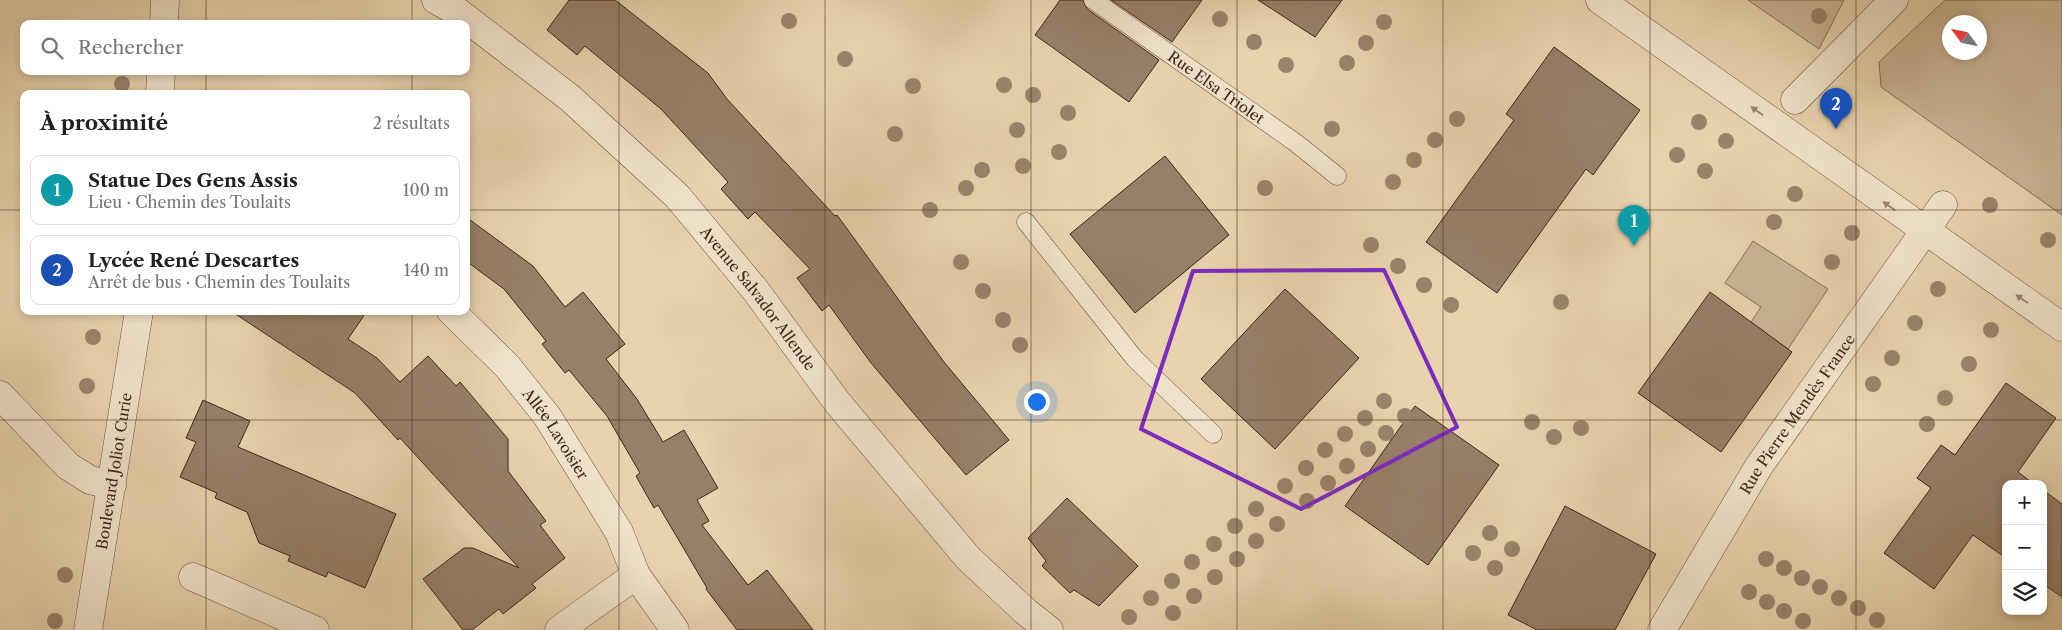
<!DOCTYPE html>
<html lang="fr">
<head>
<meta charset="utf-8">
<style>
	body { margin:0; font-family:"Libre Caslon Text",serif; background:#f6f6f6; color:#202124 }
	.controls { position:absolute; right:15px; bottom:15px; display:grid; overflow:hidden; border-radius:10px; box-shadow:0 2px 8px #0003 }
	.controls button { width:45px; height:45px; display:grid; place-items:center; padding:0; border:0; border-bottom:1px solid #e0e0e0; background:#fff; color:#202124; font:25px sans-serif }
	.compass { position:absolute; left:1942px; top:15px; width:45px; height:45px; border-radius:50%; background:#fff; box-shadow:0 2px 8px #0003; rotate:303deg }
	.you { position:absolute; left:1036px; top:401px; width:18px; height:18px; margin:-12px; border:4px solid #fff; border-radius:50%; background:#1a73e8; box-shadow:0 0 0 8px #1a73e833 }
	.badge { display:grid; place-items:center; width:32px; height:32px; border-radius:50%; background:#0f766e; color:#fff; font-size:16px; font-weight:700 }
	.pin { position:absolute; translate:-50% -41px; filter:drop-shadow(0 1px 2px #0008) }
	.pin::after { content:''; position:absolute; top:26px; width:18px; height:15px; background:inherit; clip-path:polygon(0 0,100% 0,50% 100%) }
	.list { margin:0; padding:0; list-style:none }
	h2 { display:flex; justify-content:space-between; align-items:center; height:65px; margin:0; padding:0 20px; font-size:21px }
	h2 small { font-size:16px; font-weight:400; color:#757577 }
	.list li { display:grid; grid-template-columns:32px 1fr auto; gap:15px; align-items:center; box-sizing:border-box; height:70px; margin:0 10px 10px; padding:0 10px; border:1px solid #e0e0e0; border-radius:10px }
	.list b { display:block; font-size:19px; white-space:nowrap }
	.list p { margin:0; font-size:16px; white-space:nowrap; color:#757577 }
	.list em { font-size:16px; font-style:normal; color:#757577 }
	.icon { flex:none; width:28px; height:28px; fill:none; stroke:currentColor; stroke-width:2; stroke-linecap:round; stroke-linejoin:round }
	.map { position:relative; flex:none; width:2062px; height:630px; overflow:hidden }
	.search { position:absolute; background:#fff; box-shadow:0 2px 8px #0003; left:20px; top:20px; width:450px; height:55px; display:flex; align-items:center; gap:12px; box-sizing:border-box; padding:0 18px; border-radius:10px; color:#757577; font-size:19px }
	.panel { position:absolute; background:#fff; box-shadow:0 2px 8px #0003; left:20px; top:90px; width:450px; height:225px; border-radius:10px }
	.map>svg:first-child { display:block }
	.green { fill:#cbb595; stroke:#856d58; fill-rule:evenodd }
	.building { fill:#977f68; stroke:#3f251c }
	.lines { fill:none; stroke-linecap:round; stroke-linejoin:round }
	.service-casing { stroke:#695040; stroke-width:19 }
	.minor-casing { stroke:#695040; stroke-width:29 }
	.tertiary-casing { stroke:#695040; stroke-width:29 }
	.service { stroke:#f0e2ca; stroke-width:18 }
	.minor { stroke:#f0e2ca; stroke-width:28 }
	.tertiary { stroke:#f0e2ca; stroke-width:28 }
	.tree { fill:#9a836b }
	.oneway { fill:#988473 }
	.marked { fill:none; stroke:#7b2cbf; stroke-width:4; stroke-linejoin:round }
	.grid { fill:none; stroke:#3f251c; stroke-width:1; stroke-opacity:0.55 }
	.labels { text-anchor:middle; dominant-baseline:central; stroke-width:4.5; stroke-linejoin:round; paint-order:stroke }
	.street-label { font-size:15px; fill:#3f251c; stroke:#f0e2ca }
</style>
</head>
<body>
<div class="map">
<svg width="2062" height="630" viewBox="0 0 2062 630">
	<rect width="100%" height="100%" fill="#e8d3ae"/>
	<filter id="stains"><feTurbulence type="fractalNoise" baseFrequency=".004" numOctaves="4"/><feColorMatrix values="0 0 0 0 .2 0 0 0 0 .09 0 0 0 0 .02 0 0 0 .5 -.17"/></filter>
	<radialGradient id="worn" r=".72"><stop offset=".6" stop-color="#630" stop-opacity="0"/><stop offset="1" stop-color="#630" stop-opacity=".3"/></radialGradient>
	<path class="green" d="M 1748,0 L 1844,0 L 1819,49 Z
		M 1945,0 L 2062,0 L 2062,215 L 1881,87 L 1879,62 ZM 1980,22 L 1980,52 L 1950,52 L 1950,22 Z
		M 1753,241 L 1828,289 L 1788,349 L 1751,322 L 1761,307 L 1725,283 Z"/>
	<path class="building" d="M 569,0 L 615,0 L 708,73 L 727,99 L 835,216 L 837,215 L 944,362 L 1009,440 L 966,475 L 871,363 L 829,305 L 822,311 L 797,278 L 810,269 L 755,212 L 748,219 L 721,189 L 728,182 L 661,109 L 585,46 L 577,55 L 547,30 Z
		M 1060,0 L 1083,0 L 1087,9 L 1159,60 L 1129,102 L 1035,35 Z
		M 1111,0 L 1202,0 L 1172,42 Z
		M 1258,0 L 1342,0 L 1315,37 Z
		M 1554,47 L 1640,110 L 1593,175 L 1586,169 L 1497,293 L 1426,242 L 1514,120 L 1506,114 Z
		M 1165,156 L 1229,235 L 1135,313 L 1070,234 Z
		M 466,217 L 533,266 L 565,307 L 583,292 L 625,344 L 606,359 L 637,399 L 663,442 L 684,430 L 718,488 L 697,500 L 709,521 L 702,525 L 748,585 L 767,570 L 813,630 L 737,630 L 706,589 L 707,588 L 658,505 L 654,508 L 636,476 L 640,473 L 607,416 L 569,370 L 565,373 L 542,344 L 546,341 L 504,289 L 466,261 Z
		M 1285,289 L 1359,358 L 1275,449 L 1201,379 Z
		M 1710,292 L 1792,352 L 1721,452 L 1638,393 Z
		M 231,311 L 367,311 L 348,339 L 377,358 L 400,382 L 428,356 L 456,386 L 460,382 L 508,439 L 508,471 L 546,521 L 540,525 L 565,558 L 532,584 L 536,588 L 503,614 L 499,609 L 472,630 L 463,630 L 423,579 L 464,548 L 473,548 L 519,568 L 400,438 L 398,440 L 355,393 Z
		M 2006,383 L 2056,418 L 2018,472 L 2034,484 L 2006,484 L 2006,558 L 1973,535 L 1934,589 L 1884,553 L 1931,488 L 1917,478 L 1941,445 L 1955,455 Z
		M 203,400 L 250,421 L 238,447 L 396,514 L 365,588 L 328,572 L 326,577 L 288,561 L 290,556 L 259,543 L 247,512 L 215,498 L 217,493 L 180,477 L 196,442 L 186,438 Z
		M 1415,406 L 1499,465 L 1428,565 L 1345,506 Z
		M 2043,490 L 2062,504 L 2062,597 L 2043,584 Z
		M 1067,498 L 1138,566 L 1099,606 L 1074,590 L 1070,593 L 1042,566 L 1046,561 L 1028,538 Z
		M 1565,506 L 1656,554 L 1615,630 L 1537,630 L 1508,615 Z"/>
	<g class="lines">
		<defs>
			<g id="service">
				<path id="s1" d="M 1093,0 L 1296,143 L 1337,176"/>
				<path d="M 1026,222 L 1135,359 L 1213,434"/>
			</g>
			<g id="minor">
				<path id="s2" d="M 436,0 L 458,12 L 570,98 L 677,196 L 756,291 L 837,402 L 968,558 L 1026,612 L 1049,630"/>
				<path d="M 1600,0 L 2062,327"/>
				<path d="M 1795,100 L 1894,0"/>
				<path id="s3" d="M 451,311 L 507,366 L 547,416 L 619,532 L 636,575 L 675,630"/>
				<path d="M 0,395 L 68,466 L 90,480 L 112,485"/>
				<path d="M 193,577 L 315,630"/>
				<path d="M 559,630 L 636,575"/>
				<path id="s4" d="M 1662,630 L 1759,466 L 1943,205"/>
			</g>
			<g id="tertiary">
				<path d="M 164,24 L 165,0"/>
				<path d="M 160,94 L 161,71"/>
				<path id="s5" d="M 88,630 L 139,311"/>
			</g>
		</defs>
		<use href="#service" class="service-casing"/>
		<use href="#minor" class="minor-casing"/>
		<use href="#tertiary" class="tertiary-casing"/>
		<use href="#service" class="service"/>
		<use href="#minor" class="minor"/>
		<use href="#tertiary" class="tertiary"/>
	</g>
	<g class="tree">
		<circle cx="1819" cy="16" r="8"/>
		<circle cx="1220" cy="19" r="8"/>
		<circle cx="789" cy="21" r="8"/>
		<circle cx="1384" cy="22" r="8"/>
		<circle cx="1254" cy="42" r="8"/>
		<circle cx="1366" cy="43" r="8"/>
		<circle cx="845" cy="59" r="8"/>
		<circle cx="1347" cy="63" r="8"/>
		<circle cx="1286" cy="65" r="8"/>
		<circle cx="122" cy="84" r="8"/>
		<circle cx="1004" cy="85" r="8"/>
		<circle cx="913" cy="86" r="8"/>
		<circle cx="1033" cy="95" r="8"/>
		<circle cx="1068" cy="113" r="8"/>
		<circle cx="1457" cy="119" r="8"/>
		<circle cx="1699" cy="122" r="8"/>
		<circle cx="1332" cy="129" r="8"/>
		<circle cx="1017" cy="130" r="8"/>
		<circle cx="895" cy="134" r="8"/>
		<circle cx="1435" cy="140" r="8"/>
		<circle cx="1726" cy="141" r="8"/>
		<circle cx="1059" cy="152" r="8"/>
		<circle cx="1677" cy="155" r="8"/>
		<circle cx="1414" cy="160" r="8"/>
		<circle cx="1023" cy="166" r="8"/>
		<circle cx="982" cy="170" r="8"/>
		<circle cx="1705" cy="171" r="8"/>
		<circle cx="1393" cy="182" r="8"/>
		<circle cx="966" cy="188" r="8"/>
		<circle cx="1265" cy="188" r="8"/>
		<circle cx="1795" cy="194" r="8"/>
		<circle cx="1990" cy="205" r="8"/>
		<circle cx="930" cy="210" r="8"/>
		<circle cx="1774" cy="222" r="8"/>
		<circle cx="1852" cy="233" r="8"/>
		<circle cx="2048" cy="240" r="8"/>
		<circle cx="1371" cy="245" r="8"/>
		<circle cx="961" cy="262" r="8"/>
		<circle cx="1832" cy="262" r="8"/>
		<circle cx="1398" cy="266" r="8"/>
		<circle cx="1424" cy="285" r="8"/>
		<circle cx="1938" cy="289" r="8"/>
		<circle cx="983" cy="291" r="8"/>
		<circle cx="1561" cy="302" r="8"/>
		<circle cx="1451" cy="305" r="8"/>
		<circle cx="1003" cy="320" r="8"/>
		<circle cx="1915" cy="323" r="8"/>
		<circle cx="1991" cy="330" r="8"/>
		<circle cx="93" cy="337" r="8"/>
		<circle cx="1020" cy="345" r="8"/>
		<circle cx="1892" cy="358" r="8"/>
		<circle cx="1969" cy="364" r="8"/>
		<circle cx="1873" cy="384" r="8"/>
		<circle cx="87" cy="386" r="8"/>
		<circle cx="1945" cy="398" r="8"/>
		<circle cx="1384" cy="401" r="8"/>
		<circle cx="1405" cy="416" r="8"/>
		<circle cx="1365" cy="418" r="8"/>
		<circle cx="1532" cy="422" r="8"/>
		<circle cx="1927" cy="424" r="8"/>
		<circle cx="1581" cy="428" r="8"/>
		<circle cx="1386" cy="433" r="8"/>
		<circle cx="1345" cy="434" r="8"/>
		<circle cx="1554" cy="437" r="8"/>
		<circle cx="1368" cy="449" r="8"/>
		<circle cx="1325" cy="450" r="8"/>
		<circle cx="1347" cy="466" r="8"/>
		<circle cx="1306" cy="468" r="8"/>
		<circle cx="1328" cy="483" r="8"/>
		<circle cx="1285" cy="486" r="8"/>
		<circle cx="1307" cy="501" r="8"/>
		<circle cx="1256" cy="509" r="8"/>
		<circle cx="1277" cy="524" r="8"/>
		<circle cx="1235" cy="526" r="8"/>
		<circle cx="1490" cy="533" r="8"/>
		<circle cx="1256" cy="541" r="8"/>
		<circle cx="1214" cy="544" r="8"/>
		<circle cx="1512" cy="549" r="8"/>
		<circle cx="1473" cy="553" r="8"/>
		<circle cx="1237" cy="559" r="8"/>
		<circle cx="1766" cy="559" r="8"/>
		<circle cx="1192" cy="562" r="8"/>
		<circle cx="1495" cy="568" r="8"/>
		<circle cx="1784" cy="568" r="8"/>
		<circle cx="65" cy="575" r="8"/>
		<circle cx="1215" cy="577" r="8"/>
		<circle cx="1802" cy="578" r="8"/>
		<circle cx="1172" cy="581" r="8"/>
		<circle cx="1820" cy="587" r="8"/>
		<circle cx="1749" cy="592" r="8"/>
		<circle cx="1194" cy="596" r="8"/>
		<circle cx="1151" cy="598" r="8"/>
		<circle cx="1839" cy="598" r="8"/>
		<circle cx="1767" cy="602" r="8"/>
		<circle cx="1858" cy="608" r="8"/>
		<circle cx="1784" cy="611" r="8"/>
		<circle cx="1173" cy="613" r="8"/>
		<circle cx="1129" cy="617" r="8"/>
		<circle cx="1877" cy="620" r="8"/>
		<circle cx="55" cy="621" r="8"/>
		<circle cx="1803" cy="621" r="8"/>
	</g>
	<defs><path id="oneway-solid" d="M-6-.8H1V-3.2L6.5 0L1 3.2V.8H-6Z" transform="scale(1.25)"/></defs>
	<g class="oneway">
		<use href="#oneway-solid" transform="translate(1757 111) rotate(-145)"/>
		<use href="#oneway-solid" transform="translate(1889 206) rotate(-144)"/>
		<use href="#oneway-solid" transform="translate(2022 299) rotate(-145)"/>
	</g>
	<path class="marked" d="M 1384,270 L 1457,427 L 1301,509 L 1141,429 L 1193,271 Z"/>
	<path class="grid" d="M 206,0 L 206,24M 412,0 L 412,24M 619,0 L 619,630M 825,0 L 825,630M 1031,0 L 1031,630M 1237,0 L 1237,630M 1443,0 L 1443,630M 1650,0 L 1650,630M 1856,0 L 1856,630M 206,71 L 206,94M 412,71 L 412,94M 0,210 L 24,210M 466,210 L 2062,210M 206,311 L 206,630M 412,311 L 412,630M 0,420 L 2062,420"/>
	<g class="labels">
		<g class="street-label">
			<text stroke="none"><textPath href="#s1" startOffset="151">Rue Elsa Triolet</textPath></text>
			<text stroke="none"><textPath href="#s2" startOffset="442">Avenue Salvador Allende</textPath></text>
			<text stroke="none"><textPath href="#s4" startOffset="255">Rue Pierre Mendès France</textPath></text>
			<text stroke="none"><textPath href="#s3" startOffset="162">Allée Lavoisier</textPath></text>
			<text stroke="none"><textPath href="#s5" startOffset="161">Boulevard Joliot Curie</textPath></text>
		</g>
	</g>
	<rect width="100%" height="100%" filter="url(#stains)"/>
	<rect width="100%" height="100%" fill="url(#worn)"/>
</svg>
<div class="controls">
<button>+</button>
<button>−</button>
<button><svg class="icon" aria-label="layers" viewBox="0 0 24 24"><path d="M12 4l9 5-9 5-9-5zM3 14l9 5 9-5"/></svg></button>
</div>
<svg class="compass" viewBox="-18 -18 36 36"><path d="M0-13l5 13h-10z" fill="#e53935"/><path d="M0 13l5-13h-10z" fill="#757577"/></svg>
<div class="you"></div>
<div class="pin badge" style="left:1634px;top:246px;background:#0f9aa8">1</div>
<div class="pin badge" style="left:1836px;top:129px;background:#1a4fb4">2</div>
<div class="search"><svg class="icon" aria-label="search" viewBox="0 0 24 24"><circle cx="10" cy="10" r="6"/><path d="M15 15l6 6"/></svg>Rechercher</div>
<section class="panel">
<h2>À proximité<small>2 résultats</small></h2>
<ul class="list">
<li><span class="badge" style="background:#0f9aa8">1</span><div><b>Statue Des Gens Assis</b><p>Lieu · Chemin des Toulaits</p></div><em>100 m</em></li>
<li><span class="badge" style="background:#1a4fb4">2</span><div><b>Lycée René Descartes</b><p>Arrêt de bus · Chemin des Toulaits</p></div><em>140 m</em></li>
</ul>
</section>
</div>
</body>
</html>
